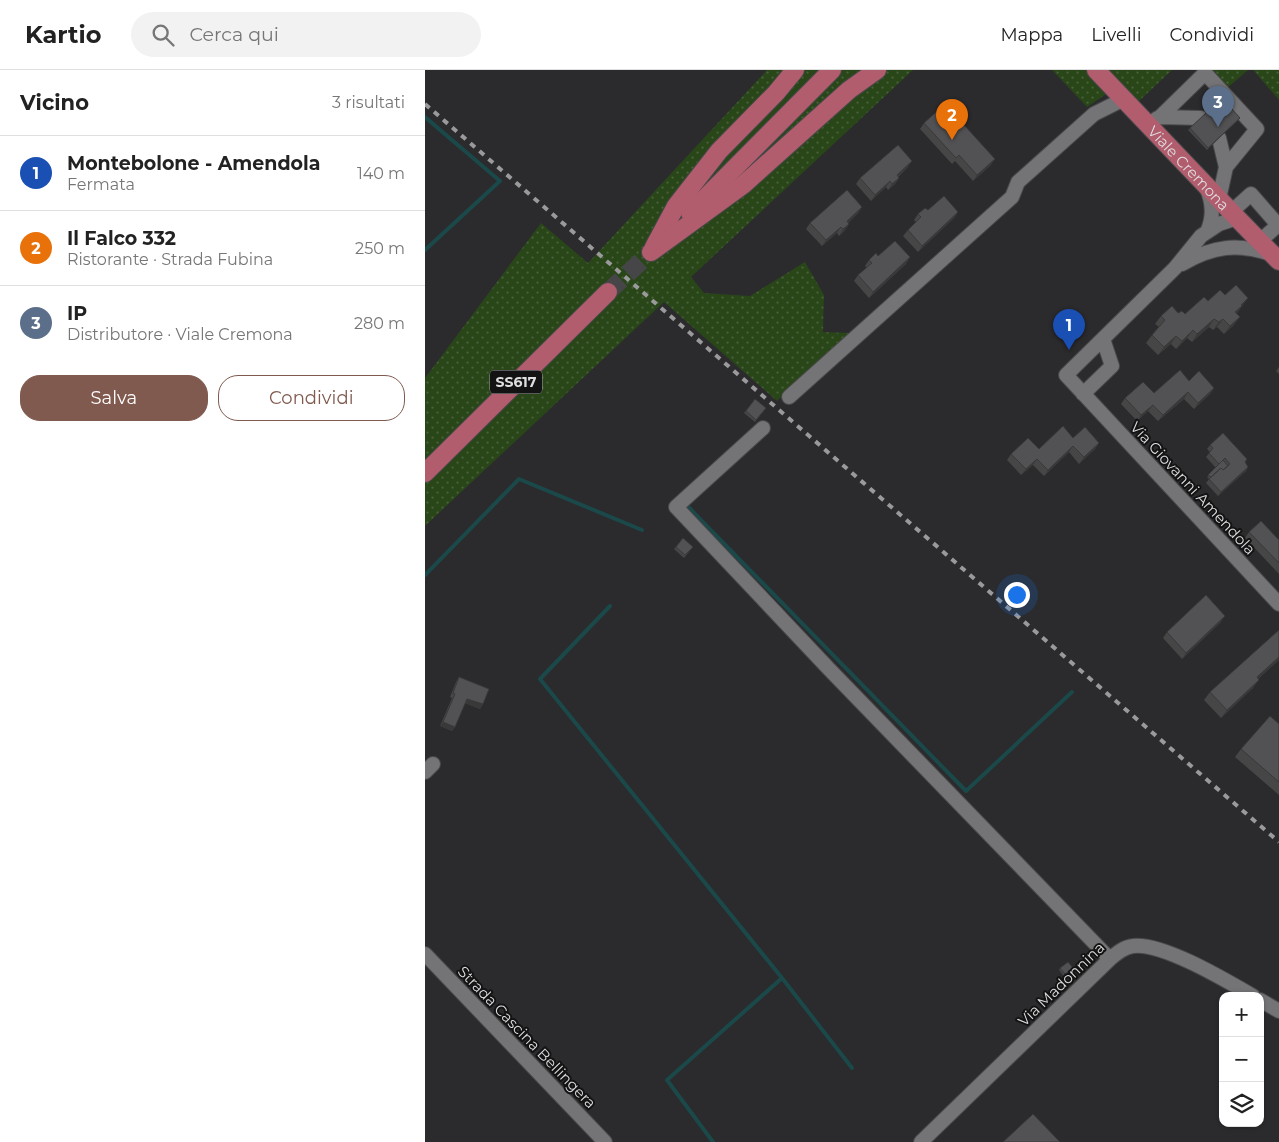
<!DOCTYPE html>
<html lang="it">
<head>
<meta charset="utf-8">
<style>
	body { margin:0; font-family:Montserrat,sans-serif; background:#f2f2f2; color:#222 }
	.controls { position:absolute; right:15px; bottom:15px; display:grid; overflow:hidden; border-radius:10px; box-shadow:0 1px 4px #0004 }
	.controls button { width:45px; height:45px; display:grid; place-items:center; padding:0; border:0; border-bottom:1px solid #e0e0e0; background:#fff; color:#222; font:25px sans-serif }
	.you { position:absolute; left:591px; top:524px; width:18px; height:18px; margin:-12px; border:4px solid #fff; border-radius:50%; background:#1a73e8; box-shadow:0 0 0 8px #1a73e833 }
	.badge { display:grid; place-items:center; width:32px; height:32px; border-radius:50%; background:#805a4f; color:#fff; font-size:16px; font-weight:700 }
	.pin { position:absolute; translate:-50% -41px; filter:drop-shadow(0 1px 2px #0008) }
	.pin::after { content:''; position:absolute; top:26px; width:18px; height:15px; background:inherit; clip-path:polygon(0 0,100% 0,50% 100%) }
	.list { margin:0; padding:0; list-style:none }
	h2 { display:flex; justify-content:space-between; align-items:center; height:65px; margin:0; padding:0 20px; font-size:21px }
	h2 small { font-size:16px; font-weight:400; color:#767676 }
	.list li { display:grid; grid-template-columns:32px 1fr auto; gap:15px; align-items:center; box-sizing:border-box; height:75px; padding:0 20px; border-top:1px solid #e0e0e0 }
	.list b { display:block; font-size:19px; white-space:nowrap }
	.list p { margin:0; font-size:16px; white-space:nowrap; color:#767676 }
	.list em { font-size:16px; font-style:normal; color:#767676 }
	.actions { display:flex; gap:10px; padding:15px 20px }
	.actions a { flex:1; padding:11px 0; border:1px solid #805a4f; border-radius:20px; text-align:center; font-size:18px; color:#805a4f }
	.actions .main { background:#805a4f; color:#fff }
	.icon { flex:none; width:28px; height:28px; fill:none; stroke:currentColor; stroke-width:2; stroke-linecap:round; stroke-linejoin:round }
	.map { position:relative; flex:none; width:854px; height:1072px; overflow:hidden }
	header { display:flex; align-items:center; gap:30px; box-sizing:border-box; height:70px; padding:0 25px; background:#fff; border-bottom:1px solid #e0e0e0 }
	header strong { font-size:24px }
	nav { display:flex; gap:28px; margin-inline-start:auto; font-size:18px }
	.search { width:350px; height:45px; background:#f2f2f2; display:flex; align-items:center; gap:12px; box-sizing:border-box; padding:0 18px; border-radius:28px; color:#767676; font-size:19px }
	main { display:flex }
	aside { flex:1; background:#fff }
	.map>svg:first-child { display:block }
	.grass { fill:url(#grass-dots) }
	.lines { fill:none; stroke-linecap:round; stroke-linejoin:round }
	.stream { stroke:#1b4849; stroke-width:4 }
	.major-tunnel { stroke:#464547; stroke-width:18; stroke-dasharray:18 9; stroke-linecap:butt }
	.minor-casing { stroke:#49484a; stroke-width:16 }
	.major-casing { stroke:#49484a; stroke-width:20 }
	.minor { stroke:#747376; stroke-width:14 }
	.major { stroke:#b15d6e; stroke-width:18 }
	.rail { stroke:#9a999b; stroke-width:4; stroke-dasharray:6 6; stroke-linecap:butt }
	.wall { fill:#474647 }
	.shaded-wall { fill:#39393a }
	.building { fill:#525153; stroke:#39393a }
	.labels { text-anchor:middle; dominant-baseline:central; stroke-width:4; stroke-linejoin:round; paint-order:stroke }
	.shield { fill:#141314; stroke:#a1a0a2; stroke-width:1 }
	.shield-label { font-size:14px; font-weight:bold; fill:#dedddf }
	.street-label { font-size:15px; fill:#dedddf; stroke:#141314 }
</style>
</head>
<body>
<header>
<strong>Kartio</strong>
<div class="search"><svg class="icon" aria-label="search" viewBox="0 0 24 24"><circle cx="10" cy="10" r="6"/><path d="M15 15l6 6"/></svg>Cerca qui</div>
<nav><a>Mappa</a><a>Livelli</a><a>Condividi</a></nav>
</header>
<main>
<aside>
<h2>Vicino<small>3 risultati</small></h2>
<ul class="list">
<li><span class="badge" style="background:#1a4fb4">1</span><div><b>Montebolone - Amendola</b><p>Fermata</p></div><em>140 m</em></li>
<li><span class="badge" style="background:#e8710a">2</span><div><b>Il Falco 332</b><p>Ristorante · Strada Fubina</p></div><em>250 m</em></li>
<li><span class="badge" style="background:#5c6f8a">3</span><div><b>IP</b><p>Distributore · Viale Cremona</p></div><em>280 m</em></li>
</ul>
<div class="actions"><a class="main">Salva</a><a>Condividi</a></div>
</aside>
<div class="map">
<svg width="854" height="1072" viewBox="0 0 854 1072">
	<defs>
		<pattern id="grass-dots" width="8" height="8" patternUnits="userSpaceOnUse" patternTransform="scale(1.25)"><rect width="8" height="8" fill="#294619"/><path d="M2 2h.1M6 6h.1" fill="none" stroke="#48603a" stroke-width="1.8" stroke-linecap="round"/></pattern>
	</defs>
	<rect width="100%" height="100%" fill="#2b2a2c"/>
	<path class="grass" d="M 342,0 L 488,0 L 266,207 L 279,223 L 325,226 L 380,192 L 399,225 L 398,262 L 425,263 L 352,331 L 239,232 L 0,456 L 0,308 L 116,153 L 163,193 Z
		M 627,0 L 747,0 L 712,33 L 696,14 L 662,37 Z
		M 784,0 L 823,0 L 801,19 Z
		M 828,0 L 854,0 L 854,30 Z"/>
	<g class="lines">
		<path class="stream" d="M 0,47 L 75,111 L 0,180
			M 263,433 L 262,435 L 271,445 L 541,721 L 647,622
			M 0,505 L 94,409 L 217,460
			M 185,536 L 115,609 L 357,908 L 427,998
			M 288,1072 L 242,1010 L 357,908"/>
		<path class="major-tunnel" d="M 183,222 L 226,182"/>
		<defs>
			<path id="minor" d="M 735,47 L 780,3 L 832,59 L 801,97
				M 731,49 L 735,47 L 776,48 L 794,68 L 801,97 L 794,129
				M 781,117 C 788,132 789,147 782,162
				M 806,142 L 826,124 L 853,155 L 834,172
				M 812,148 L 794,154 L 776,166 L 750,198 L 641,305 L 854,534
				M 757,194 C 788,176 812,173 846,184
				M 658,324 L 687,296 L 678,269
				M 364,327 L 587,127 L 593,112 L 669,44 L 699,29
				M 338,358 L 251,437 L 404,599 L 685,889
				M 0,702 L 8,694
				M 0,884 L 180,1072
				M 835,930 L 854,941
				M 496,1072 L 685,889 C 692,883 699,877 708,876 C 737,872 802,911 828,926"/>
			<g id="major">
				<path id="s1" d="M 671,0 L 812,148 L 854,191"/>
				<path d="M 265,143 L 407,0"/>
				<path d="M 229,177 L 251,136 L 294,81 L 351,23 L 370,0"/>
				<path d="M 226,182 L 318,115 L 424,20 L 452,0"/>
				<path d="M 0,403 L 183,222"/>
			</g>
		</defs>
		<use href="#minor" class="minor-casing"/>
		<use href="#major" class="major-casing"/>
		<use href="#minor" class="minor"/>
		<use href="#major" class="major"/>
		<path class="rail" d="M 0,34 L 854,772"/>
	</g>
	<path class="wall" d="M 815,48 L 782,80 L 763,60 L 765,58 Z
		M 499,53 L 566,95 L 548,111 L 530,91 L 527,94 L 495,59 Z
		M 483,97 L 473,107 L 474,108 L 470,114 L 463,120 L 461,117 L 446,131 L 431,114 L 435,108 Z
		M 437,137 L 433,143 L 423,153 L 424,154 L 420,160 L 414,166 L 412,163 L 397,176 L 381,159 L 385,153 Z
		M 503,140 L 533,142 L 529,148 L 493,182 L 478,166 L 483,160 L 491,152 L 489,150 L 493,144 Z
		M 485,187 L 481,194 L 444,228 L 429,211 L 433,205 L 442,198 L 440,196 L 444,190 Z
		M 800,225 L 823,228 L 812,243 L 809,255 L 799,264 L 792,257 L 788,260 L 784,257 L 767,272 L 762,268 L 751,279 L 746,274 L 733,285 L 721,273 L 727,265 L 734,257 L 730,254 L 736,246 L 753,243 L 760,244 L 783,231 Z
		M 854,297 L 854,304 L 851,301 Z
		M 764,311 L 789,318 L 785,324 L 769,339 L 759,329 L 733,351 L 723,341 L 712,351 L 696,334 L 700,328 L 729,323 Z
		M 330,329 L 341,338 L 330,352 L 319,343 Z
		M 648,368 L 674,373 L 670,379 L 654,394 L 644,382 L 619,406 L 608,395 L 596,405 L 582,390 L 586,384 L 614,379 Z
		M 785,375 L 820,393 L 823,397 L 821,401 L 793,426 L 781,413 L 784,409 L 782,407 L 791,398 L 781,387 L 785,382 L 782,379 Z
		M 824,462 L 854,470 L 854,504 L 820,468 Z
		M 258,468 L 268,477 L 259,488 L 249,479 Z
		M 796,552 L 757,589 L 738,568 L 742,562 Z
		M 854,560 L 854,590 L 833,609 L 828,618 L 796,648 L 779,630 L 785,622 Z
		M 34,607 L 58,634 L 55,639 L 40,633 L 30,657 L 27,661 L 15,656 L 27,628 L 25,627 L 31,612 Z
		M 854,654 L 854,725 L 810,687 L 816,679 Z
		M 635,898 L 647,900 L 639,907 L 634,900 Z"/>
	<path class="shaded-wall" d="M 570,89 L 566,95 L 548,111 L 552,105 Z
		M 487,91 L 483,97 L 467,111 L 472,105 Z
		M 474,108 L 470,114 L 463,120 L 467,114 Z
		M 465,111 L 461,117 L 446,131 L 450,125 Z
		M 437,137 L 433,143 L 417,158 L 422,151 Z
		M 533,142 L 529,148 L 493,182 L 497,176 Z
		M 424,154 L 420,160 L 414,166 L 418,159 Z
		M 416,157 L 412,163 L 397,176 L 401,170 Z
		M 485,187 L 481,194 L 444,228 L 448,222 Z
		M 823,228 L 811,244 L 805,250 L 816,235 Z
		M 815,247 L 809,255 L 799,264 L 805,256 Z
		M 789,249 L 784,257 L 767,272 L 772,264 Z
		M 798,249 L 792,257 L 788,260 L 794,252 Z
		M 768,260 L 762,268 L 751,279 L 757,271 Z
		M 751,266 L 746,274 L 733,285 L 739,277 Z
		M 789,318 L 785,324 L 769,339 L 773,333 Z
		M 763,322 L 759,329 L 733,351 L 738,345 Z
		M 728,335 L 723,341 L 712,351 L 716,345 Z
		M 674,373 L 670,379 L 654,394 L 659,387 Z
		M 648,376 L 644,382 L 619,406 L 623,400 Z
		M 612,389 L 608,395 L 596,405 L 601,399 Z
		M 823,397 L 821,401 L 793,426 L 796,422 Z
		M 800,546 L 796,552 L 757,589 L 761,583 Z
		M 854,587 L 854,590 L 826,615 L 832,607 Z
		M 834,610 L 828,618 L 796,648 L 802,640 Z
		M 42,629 L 58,634 L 55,639 L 39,633 Z
		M 18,652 L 30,657 L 27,661 L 15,656 Z"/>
	<path class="building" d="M 797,28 L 815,48 L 783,78 L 765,58 Z
		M 520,34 L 570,89 L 552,105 L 534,85 L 531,88 L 499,53 Z
		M 473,75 L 487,91 L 472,105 L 474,108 L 467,114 L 465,111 L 450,125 L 435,108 Z
		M 422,120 L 437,137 L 422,151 L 424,154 L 418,159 L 416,157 L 401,170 L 385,153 Z
		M 519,126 L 533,142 L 497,176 L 483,160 L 496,147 L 493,144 L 500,138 L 503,140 Z
		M 470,171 L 485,187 L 448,222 L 433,205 L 447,193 L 444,190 L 451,183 L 453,186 Z
		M 811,215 L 823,228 L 816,235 L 817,236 L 810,242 L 815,247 L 805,256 L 798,249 L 794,252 L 789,249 L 772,264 L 768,260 L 757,271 L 751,266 L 739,277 L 727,265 L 740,250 L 736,246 L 747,236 L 753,243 L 757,241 L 760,244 L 779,227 L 783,231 L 795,220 L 800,225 Z
		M 755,300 L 764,311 L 774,301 L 789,318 L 773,333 L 763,322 L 738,345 L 728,335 L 716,345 L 700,328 L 718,312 L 729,323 Z
		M 330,329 L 341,338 L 331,350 L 321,341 Z
		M 638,356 L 648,368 L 660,357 L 674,373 L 659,387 L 648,376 L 623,400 L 612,389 L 601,399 L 586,384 L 603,368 L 614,379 Z
		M 798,363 L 822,389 L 820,392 L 823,397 L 796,422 L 784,409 L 796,398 L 798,400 L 805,394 L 800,388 L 794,394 L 784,383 L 788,378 L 785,375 Z
		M 798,390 L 803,396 L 798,400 L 796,398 L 786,407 L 783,405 Z
		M 836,451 L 854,470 L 854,493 L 824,462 Z
		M 258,468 L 268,477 L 260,485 L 251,477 Z
		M 781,525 L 800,546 L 761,583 L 742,562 Z
		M 854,560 L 854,587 L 832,607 L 834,610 L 802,640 L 785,622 Z
		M 34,607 L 64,619 L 58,634 L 42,629 L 30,657 L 18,652 L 30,624 L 28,623 Z
		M 845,646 L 854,654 L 854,712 L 816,679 Z
		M 643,892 L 648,898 L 640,904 L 635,898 Z
		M 608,1044 L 635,1072 L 578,1072 Z"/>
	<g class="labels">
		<rect class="shield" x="65" y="300.5" width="52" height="23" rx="4"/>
		<g class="shield-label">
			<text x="91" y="312">SS617</text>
		</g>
		<g class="street-label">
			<text stroke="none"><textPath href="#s1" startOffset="135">Viale Cremona</textPath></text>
			<text transform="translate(768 418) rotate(47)">Via Giovanni Amendola</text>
			<text transform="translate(636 914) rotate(-44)">Via Madonnina</text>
			<text transform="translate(102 967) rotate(46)">Strada Cascina Bellingera</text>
		</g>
	</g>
</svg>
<div class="controls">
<button>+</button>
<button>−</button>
<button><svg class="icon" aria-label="layers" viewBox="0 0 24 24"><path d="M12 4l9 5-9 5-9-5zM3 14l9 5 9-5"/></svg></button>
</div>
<div class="you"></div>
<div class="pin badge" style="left:644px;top:280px;background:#1a4fb4">1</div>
<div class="pin badge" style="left:527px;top:70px;background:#e8710a">2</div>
<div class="pin badge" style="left:793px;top:57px;background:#5c6f8a">3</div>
</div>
</main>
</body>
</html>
